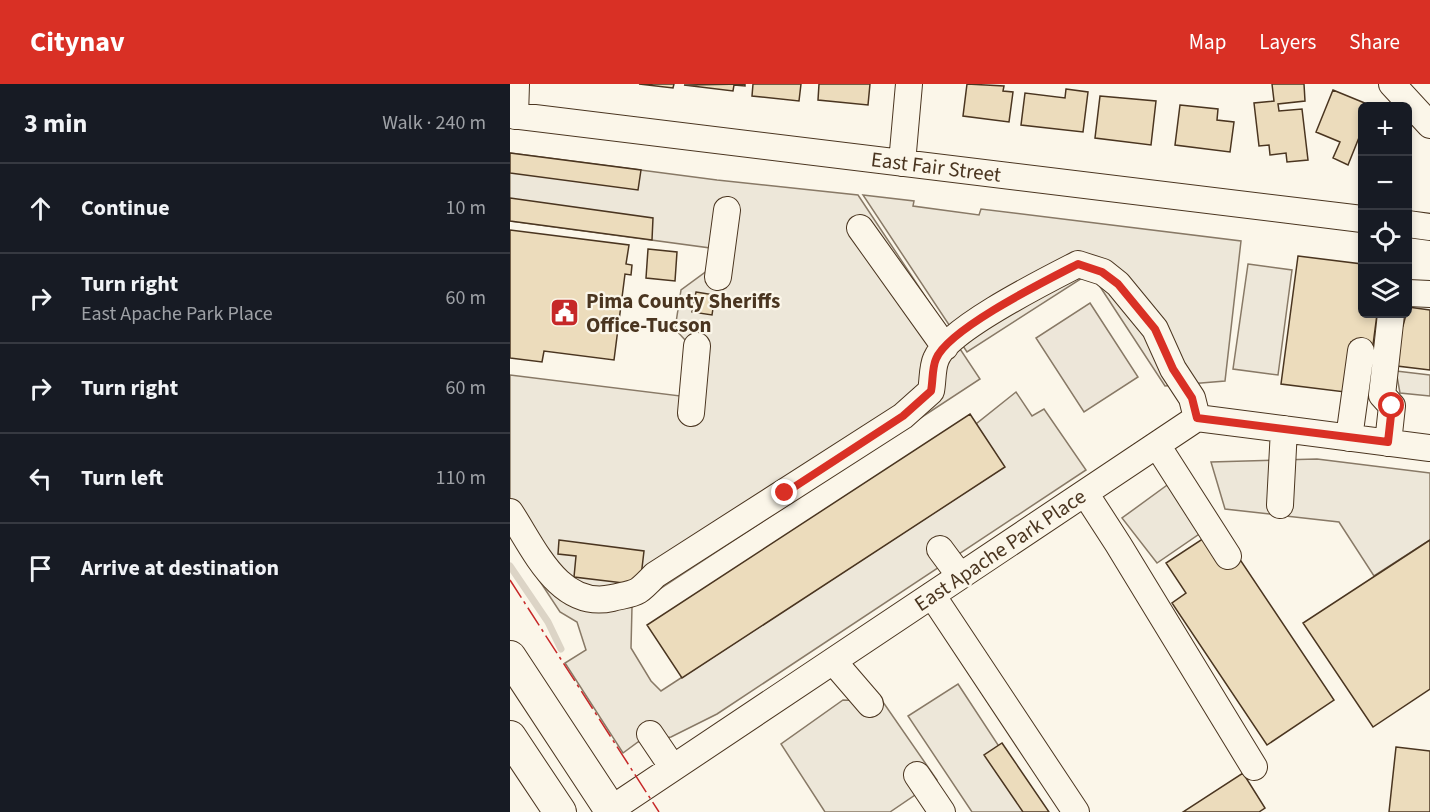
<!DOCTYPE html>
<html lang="en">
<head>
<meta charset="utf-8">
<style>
	body { margin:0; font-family:"Source Sans 3",sans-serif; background:#242831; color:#f1f3f6 }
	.controls { position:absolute; right:18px; top:18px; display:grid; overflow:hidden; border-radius:9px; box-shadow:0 3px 9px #0003 }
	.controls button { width:54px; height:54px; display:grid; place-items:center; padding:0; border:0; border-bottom:2px solid #363941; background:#171b24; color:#f1f3f6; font:30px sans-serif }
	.stop { position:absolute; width:18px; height:18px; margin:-14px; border:4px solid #d93025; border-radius:50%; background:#fff }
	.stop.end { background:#d93025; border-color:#fff; box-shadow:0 2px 6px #0008 }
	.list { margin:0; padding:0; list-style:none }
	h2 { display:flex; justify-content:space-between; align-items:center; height:78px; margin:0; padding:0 24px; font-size:26px }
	h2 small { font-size:20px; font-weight:400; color:#9ea1a6 }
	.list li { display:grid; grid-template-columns:39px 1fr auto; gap:18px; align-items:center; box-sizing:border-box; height:90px; padding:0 24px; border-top:2px solid #363941 }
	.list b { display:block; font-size:22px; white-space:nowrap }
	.list p { margin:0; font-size:20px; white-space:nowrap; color:#9ea1a6 }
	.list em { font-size:20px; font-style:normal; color:#9ea1a6 }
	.icon { flex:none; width:33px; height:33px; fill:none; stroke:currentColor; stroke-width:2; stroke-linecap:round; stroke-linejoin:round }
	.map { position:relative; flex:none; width:920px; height:728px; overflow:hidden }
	header { display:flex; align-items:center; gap:36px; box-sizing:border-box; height:84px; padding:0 30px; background:#d93025; color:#fff }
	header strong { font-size:28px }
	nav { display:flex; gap:33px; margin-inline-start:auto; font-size:21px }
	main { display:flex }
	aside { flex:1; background:#171b24 }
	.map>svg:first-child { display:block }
	.green { fill:#ede6d9; stroke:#887966; stroke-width:1.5 }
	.parking { fill:#ede7d9; stroke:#887966; stroke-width:1.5 }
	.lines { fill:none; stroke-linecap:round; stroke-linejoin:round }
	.stream { stroke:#dcd4c6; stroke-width:7 }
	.building { fill:#ecdcbc; stroke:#4a3520; stroke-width:1.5 }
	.minor-casing { stroke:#4a3520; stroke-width:28 }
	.major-casing { stroke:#4a3520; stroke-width:34 }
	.minor { stroke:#fbf6e9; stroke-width:26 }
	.major { stroke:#fbf6e9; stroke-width:32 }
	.power { stroke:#c62828; stroke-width:1.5; stroke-dasharray:21 4.5 3 4.5; stroke-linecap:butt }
	.route { stroke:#d93025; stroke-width:8 }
	.labels { text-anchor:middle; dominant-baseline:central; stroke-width:4.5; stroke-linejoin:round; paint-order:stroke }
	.street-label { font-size:21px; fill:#4a3520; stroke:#fbf6e9 }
	.poi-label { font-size:21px; font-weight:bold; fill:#4a3520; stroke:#fbf6e9; text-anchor:start }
</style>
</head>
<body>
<header>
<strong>Citynav</strong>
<nav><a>Map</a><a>Layers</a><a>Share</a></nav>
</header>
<main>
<aside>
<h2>3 min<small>Walk · 240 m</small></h2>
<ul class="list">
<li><svg class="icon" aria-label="ahead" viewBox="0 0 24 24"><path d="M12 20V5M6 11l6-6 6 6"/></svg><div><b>Continue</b></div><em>10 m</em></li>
<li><svg class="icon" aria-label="right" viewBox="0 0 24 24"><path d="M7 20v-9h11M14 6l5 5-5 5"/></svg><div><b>Turn right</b><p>East Apache Park Place</p></div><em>60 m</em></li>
<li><svg class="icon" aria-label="right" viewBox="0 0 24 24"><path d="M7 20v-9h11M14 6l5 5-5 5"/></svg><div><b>Turn right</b></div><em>60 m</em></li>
<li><svg class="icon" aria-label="left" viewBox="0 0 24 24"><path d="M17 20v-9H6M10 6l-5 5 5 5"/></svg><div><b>Turn left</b></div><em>110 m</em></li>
<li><svg class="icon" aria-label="arrive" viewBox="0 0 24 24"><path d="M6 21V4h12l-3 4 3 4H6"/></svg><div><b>Arrive at destination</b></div></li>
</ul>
</aside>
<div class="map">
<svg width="920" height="728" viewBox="0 0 920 728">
	<rect width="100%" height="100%" fill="#fbf6e9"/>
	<path class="green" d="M 580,219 L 628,293 L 574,328 L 526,254 Z"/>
	<path class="parking" d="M 0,69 L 207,96 L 348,111 L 470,295 L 122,523 L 121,564 L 141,597 L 151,607 L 494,383 L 466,340 L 506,308 L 522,332 L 534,325 L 576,386 L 207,630 L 161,653 L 128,658 L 113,669 L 55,579 L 76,566 L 67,538 L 50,528 L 0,452 L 0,291 L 170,312 L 176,257 L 165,245 L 171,206 L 198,186 L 200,164 L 0,137 Z
		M 353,111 L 404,117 L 403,122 L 469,131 L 471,125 L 731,157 L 715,297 L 655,302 L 587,198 L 572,194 L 457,268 Z
		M 738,180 L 782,186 L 768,291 L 723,285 Z
		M 886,287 L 920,291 L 920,312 L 890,309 Z
		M 807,375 L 920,389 L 920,456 L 864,492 L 829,438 L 715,425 L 701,378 Z
		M 660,399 L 695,446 L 647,479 L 612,434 Z
		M 448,600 L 532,728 L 462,728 L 398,632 Z
		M 333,616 L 373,618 L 427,696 L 380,728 L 315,728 L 271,660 Z"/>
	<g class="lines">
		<path class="stream" d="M 0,482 L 38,538 L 51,565"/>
	</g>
	<path class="building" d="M 129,0 L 164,0 L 163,4 Z
		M 235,0 L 235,2 L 224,1 L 223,7 L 174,1 Z
		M 243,0 L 291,0 L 289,17 L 242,12 Z
		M 309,0 L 360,0 L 358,21 L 308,16 Z
		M 457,0 L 494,2 L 493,7 L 503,8 L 499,38 L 453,32 Z
		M 762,0 L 794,0 L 795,17 L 768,20 L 769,27 L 792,25 L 798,76 L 777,78 L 776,69 L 760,71 L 759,61 L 749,62 L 744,19 L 764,17 Z
		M 556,5 L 578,8 L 573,48 L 511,41 L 515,9 L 555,14 Z
		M 823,6 L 862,22 L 852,22 L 852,46 L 838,81 L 823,74 L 830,58 L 806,48 Z
		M 590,12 L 646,17 L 641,61 L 585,54 Z
		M 670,21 L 708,25 L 707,36 L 724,38 L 720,68 L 665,61 Z
		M 0,69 L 131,86 L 128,106 L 0,89 Z
		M 0,114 L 143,134 L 142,156 L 0,137 Z
		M 0,146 L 119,161 L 116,180 L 122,181 L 121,191 L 115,190 L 104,276 L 34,267 L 32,278 L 0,274 Z
		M 138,165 L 167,168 L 165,197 L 136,194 Z
		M 788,172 L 852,180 L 852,230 L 867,230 L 863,261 L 841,258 L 835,308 L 771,300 Z
		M 186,208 L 205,211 L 202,231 L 182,228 Z
		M 898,223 L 920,226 L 920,286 L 887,282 L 886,241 L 893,242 Z
		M 460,330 L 495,383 L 172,594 L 137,541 Z
		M 694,454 L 714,484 L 729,474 L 824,616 L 757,661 L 662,519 L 676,509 L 656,479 Z
		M 49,456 L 134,467 L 130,501 L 64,493 L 66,472 L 48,470 Z
		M 920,456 L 920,605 L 863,643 L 793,539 Z
		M 492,659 L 539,728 L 513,728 L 474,671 Z
		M 886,663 L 920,667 L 920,728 L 879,728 Z
		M 733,689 L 755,724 L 749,728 L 673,728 Z"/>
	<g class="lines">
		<defs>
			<path id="minor" d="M 882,0 L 920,41
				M 0,31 L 852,135
				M 5,32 L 6,0
				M 392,79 L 399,0
				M 898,140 L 920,143
				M 350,144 L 435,263
				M 208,193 L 217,126
				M 898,209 L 920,210
				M 181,329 L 187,262
				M 839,354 L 851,267
				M 878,359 L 882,322 L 872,311 L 881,230
				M 647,361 L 718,472
				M 575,409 L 608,460 L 744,683
				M 770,421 L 774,345
				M 0,428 C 24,464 49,526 102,514 C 128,508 126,511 145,491 L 393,332 L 421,307 C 423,297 422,284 426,275 C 438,245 537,196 568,180 L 593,188 L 608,200 L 645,245 L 663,285 L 682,314 L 687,334
				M 430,465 L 450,492
				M 422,511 L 566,728
				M 323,577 L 360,620
				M 140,650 L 163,684
				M 407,691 L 432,728
				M 97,728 L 687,334 L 920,364"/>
			<path id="major" d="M 0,573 L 102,728
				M 0,653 L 50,728"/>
		</defs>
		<use href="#minor" class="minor-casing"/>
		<use href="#major" class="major-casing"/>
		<use href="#minor" class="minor"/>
		<use href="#major" class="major"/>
		<path class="power" d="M 0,496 L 149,728"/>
	</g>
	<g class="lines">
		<path class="route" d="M 275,409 L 393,332 L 421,307 C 423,297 422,284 426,275 C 438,245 537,196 568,180 L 592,188 L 608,200 L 645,245 L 663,285 L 682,314 L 687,334 L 878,358 L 882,322"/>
	</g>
	<defs>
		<symbol id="civic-square" viewBox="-11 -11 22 22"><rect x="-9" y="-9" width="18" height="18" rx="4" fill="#c62828" stroke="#fbf6e9"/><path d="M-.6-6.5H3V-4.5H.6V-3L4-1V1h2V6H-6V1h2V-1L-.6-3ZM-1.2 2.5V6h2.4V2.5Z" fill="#fff"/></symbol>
	</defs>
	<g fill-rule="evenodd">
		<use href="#civic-square" x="38" y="212" width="33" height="33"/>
	</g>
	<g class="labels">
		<g class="street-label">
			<text transform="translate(426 83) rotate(7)">East Fair Street</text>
			<text transform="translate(490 466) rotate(-34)">East Apache Park Place</text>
		</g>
		<g class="poi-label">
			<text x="76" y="217">Pima County Sheriffs<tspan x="76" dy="24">Office-Tucson</tspan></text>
		</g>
	</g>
</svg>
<div class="controls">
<button>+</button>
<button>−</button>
<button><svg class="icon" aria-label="locate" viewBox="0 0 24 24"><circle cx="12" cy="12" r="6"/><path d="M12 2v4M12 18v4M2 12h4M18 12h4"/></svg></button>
<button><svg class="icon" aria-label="layers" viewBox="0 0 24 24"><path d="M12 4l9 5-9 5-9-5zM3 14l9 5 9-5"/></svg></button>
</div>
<div class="stop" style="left:882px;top:322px"></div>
<div class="stop end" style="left:275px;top:409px"></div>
</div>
</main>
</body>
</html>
